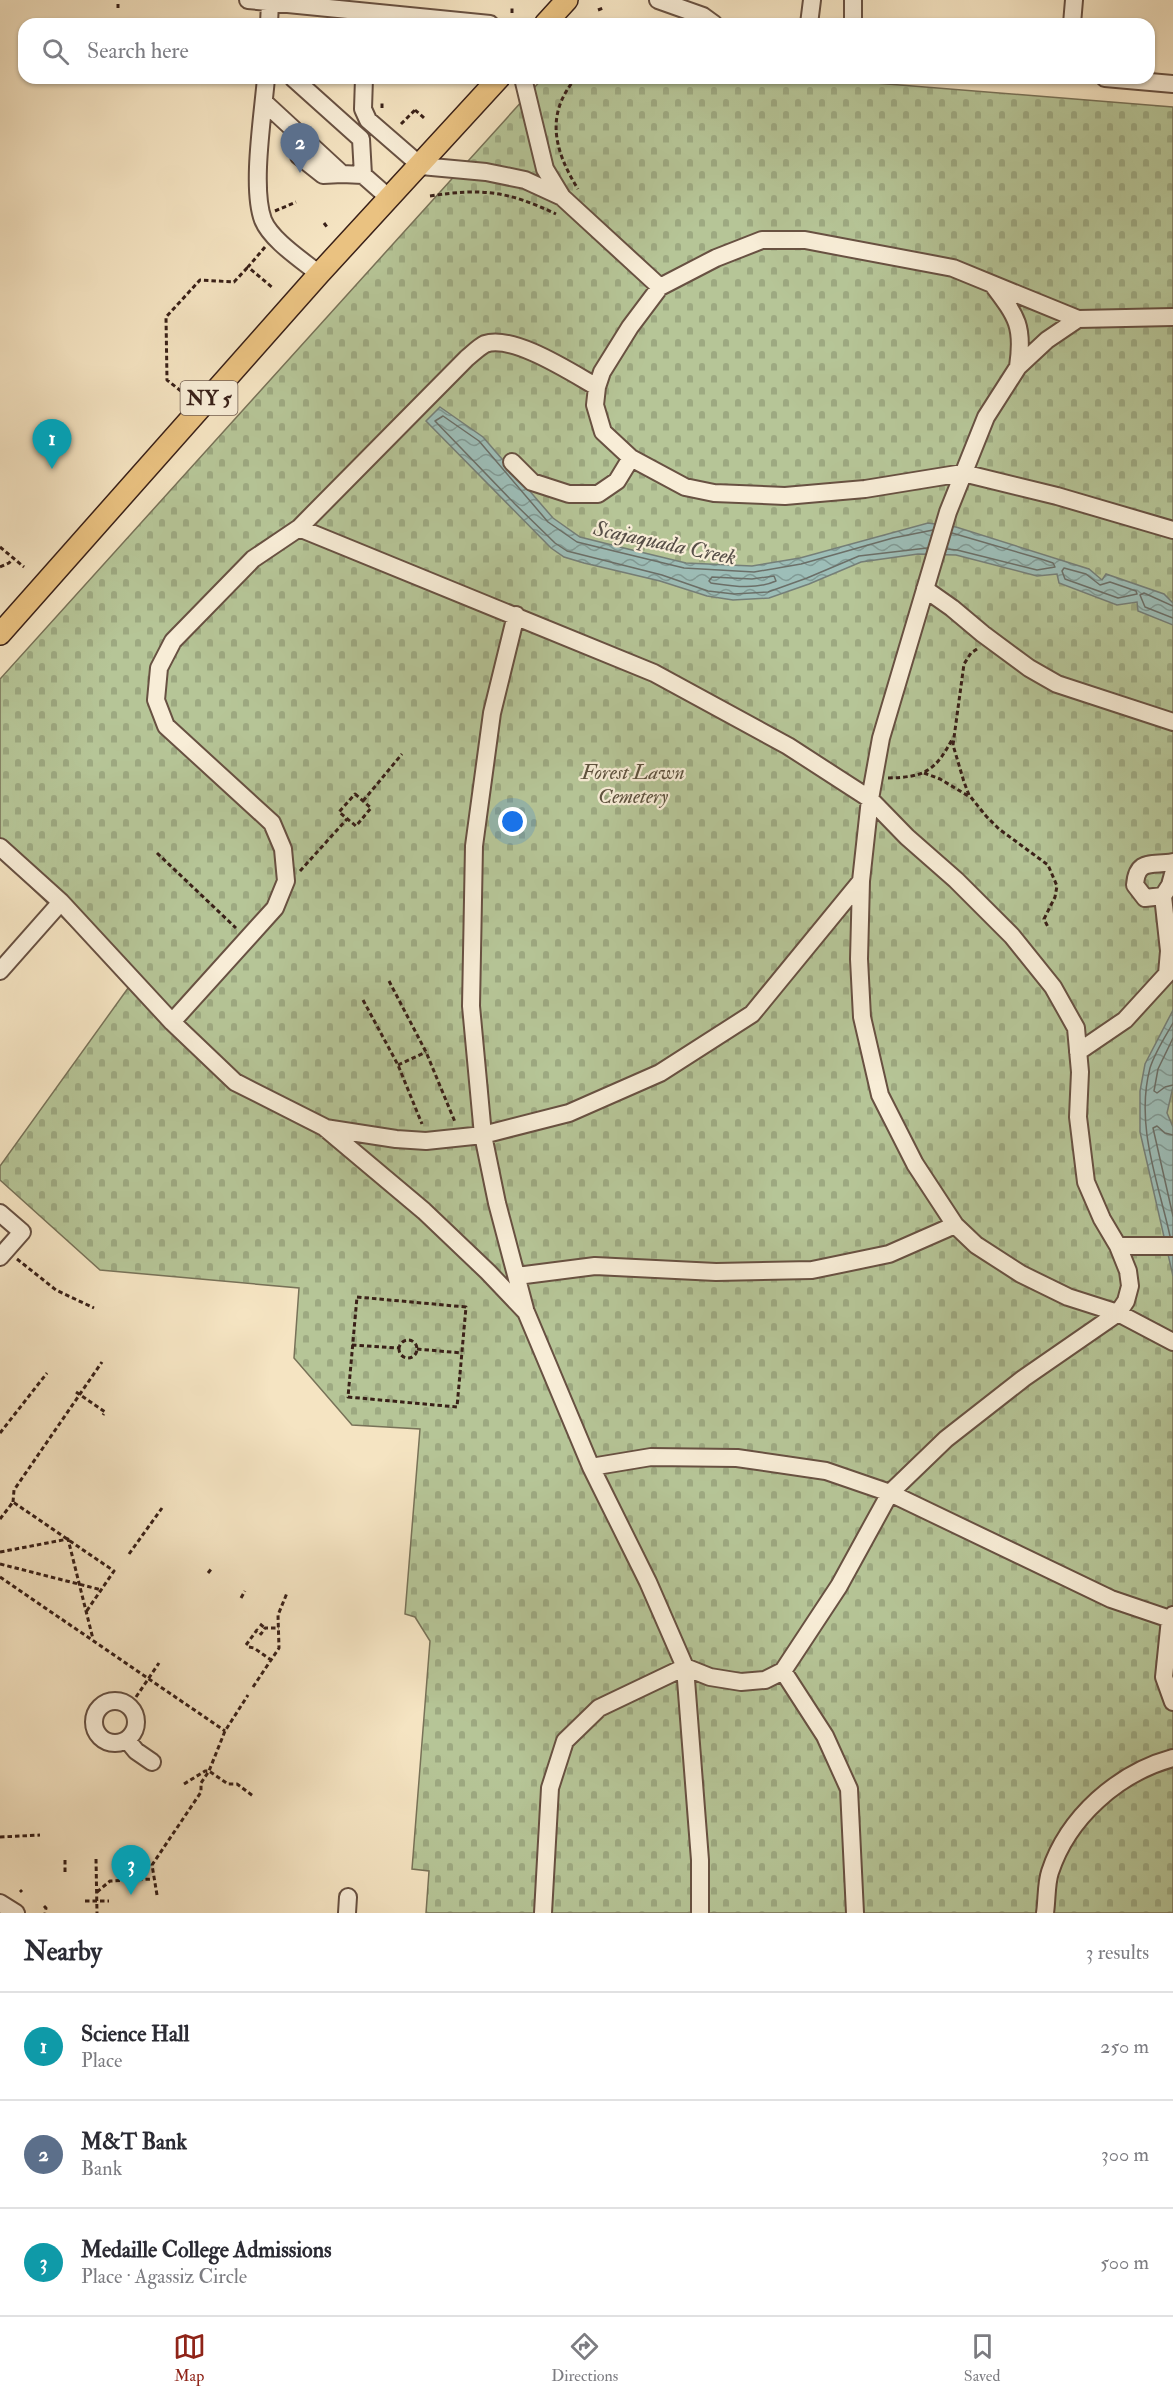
<!DOCTYPE html>
<html lang="en">
<head>
<meta charset="utf-8">
<style>
	body { margin:0; font-family:"IM FELL Double Pica",serif; background:#f2f2f3; color:#2b2b33 }
	.you { position:absolute; left:513px; top:822px; width:21px; height:21px; margin:-15px; border:4px solid #fff; border-radius:50%; background:#1a73e8; box-shadow:0 0 0 9px #1a73e833 }
	.badge { display:grid; place-items:center; width:39px; height:39px; border-radius:50%; background:#8f2418; color:#fff; font-size:20px; font-weight:700 }
	.pin { position:absolute; translate:-50% -50px; filter:drop-shadow(0 2px 3px #0008) }
	.pin::after { content:''; position:absolute; top:32px; width:21px; height:18px; background:inherit; clip-path:polygon(0 0,100% 0,50% 100%) }
	.list { margin:0; padding:0; list-style:none }
	h2 { display:flex; justify-content:space-between; align-items:center; height:78px; margin:0; padding:0 24px; font-size:26px }
	h2 small { font-size:20px; font-weight:400; color:#7c7c81 }
	.list li { display:grid; grid-template-columns:39px 1fr auto; gap:18px; align-items:center; box-sizing:border-box; height:108px; padding:0 24px; border-top:2px solid #e1e1e2 }
	.list b { display:block; font-size:22px; white-space:nowrap }
	.list p { margin:0; font-size:20px; white-space:nowrap; color:#7c7c81 }
	.list em { font-size:20px; font-style:normal; color:#7c7c81 }
	.icon { flex:none; width:33px; height:33px; fill:none; stroke:currentColor; stroke-width:2; stroke-linecap:round; stroke-linejoin:round }
	.map { position:relative; flex:none; width:1173px; height:1913px; overflow:hidden }
	.search { position:absolute; background:#fff; box-shadow:0 2px 4px #0004; left:18px; right:18px; top:18px; height:66px; display:flex; align-items:center; gap:15px; box-sizing:border-box; padding:0 21px; border-radius:18px; color:#7c7c81; font-size:22px }
	.sheet { height:402px; background:#fff }
	nav { display:flex; justify-content:space-around; align-items:center; box-sizing:border-box; height:84px; border-top:2px solid #e1e1e2; background:#fff; font-size:16px; color:#7c7c81 }
	nav a { display:grid; justify-items:center; gap:3px }
	nav .on { color:#8f2418 }
	.map>svg:first-child { display:block }
	.cemetery { fill:url(#cemetery-stones); stroke:#787258; stroke-width:1.5 }
	.water { fill:url(#water-waves); stroke:#757f78; stroke-width:1.5 }
	.lines { fill:none; stroke-linecap:round; stroke-linejoin:round }
	.shore { stroke:#6b6f68; stroke-width:1.5 }
	.minor-casing { stroke:#685142; stroke-width:20 }
	.major-casing { stroke:#392018; stroke-width:24 }
	.path { stroke:#392018; stroke-width:3; stroke-dasharray:4.5 3; stroke-linecap:butt }
	.minor { stroke:#f8edd7; stroke-width:16 }
	.major { stroke:#eac281; stroke-width:21 }
	.labels { text-anchor:middle; dominant-baseline:central; stroke-width:4.5; stroke-linejoin:round; paint-order:stroke }
	.shield { fill:#f8edd7; stroke:#725e51; stroke-width:1.5 }
	.shield-label { font-size:20px; font-weight:bold; fill:#392018 }
	.park-label { font-size:21px; font-style:italic; fill:#5e523e; stroke:#f8edd7 }
	.water-label { font-size:22px; font-style:italic; fill:#574f48; stroke:#f8edd7 }
</style>
</head>
<body>
<div class="map">
<svg width="1173" height="1913" viewBox="0 0 1173 1913">
	<defs>
		<pattern id="cemetery-stones" width="16" height="16" patternUnits="userSpaceOnUse" patternTransform="scale(1.5)"><rect width="16" height="16" fill="#b6c597"/><path d="M2 7V4a2 2 0 0 1 4 0v3zM10 15v-3a2 2 0 0 1 4 0v3z" fill="#9da981"/></pattern>
		<pattern id="water-waves" width="16" height="10" patternUnits="userSpaceOnUse" patternTransform="scale(1.5)"><rect width="16" height="10" fill="#9dbeb8"/><path d="M0 5q4-4 8 0t8 0" fill="none" stroke="#819a95"/></pattern>
	</defs>
	<rect width="100%" height="100%" fill="#f5e4c2"/>
	<filter id="stains"><feTurbulence type="fractalNoise" baseFrequency=".00333" numOctaves="4"/><feColorMatrix values="0 0 0 0 .2 0 0 0 0 .09 0 0 0 0 .02 0 0 0 .5 -.17"/></filter>
	<radialGradient id="worn" r=".72"><stop offset=".6" stop-color="#630" stop-opacity="0"/><stop offset="1" stop-color="#630" stop-opacity=".3"/></radialGradient>
	<path class="cemetery" d="M 543,78 L 813,78 L 1173,107 L 1173,1913 L 426,1913 L 429,1871 L 412,1869 L 430,1641 L 415,1617 L 405,1614 L 420,1429 L 352,1425 L 294,1358 L 299,1288 L 100,1270 L 0,1180 L 0,1166 L 131,984 L 0,857 L 0,679 Z"/>
	<path class="water" d="M 440,407 L 483,437 L 553,518 L 580,537 L 628,549 L 686,563 L 752,566 L 800,558 L 928,523 L 956,527 L 1089,569 L 1102,580 L 1106,574 L 1164,594 L 1173,603 L 1173,625 L 1138,611 L 1137,602 L 1117,605 L 1059,583 L 1057,574 L 1037,576 L 956,555 L 918,554 L 861,562 L 809,584 L 769,598 L 733,600 L 707,596 L 660,581 L 584,563 L 564,557 L 551,548 L 426,421 Z
		M 1173,1010 L 1173,1087 L 1167,1113 L 1173,1127 L 1173,1276 L 1140,1132 L 1140,1091 L 1145,1064 Z"/>
	<g class="lines">
		<path class="shore" d="M 927,548 L 859,556 L 807,578 L 768,592 L 734,594 L 708,591 L 662,575 L 567,551 L 555,543 L 515,504 L 435,421 L 443,416 L 479,441 L 548,522 L 577,542 L 684,568 L 754,572 L 801,564 L 893,538 L 933,530
			M 947,549 L 957,550 L 1037,570 L 1055,567 L 1053,563 L 1041,559 L 952,533
			M 1064,568 L 1086,574 L 1100,585 L 1110,582 L 1136,591 L 1137,594 L 1118,598 L 1065,579 L 1062,571 Z
			M 774,576 L 776,581 C 756,590 732,586 711,583 L 709,581 L 712,577 L 752,579 Z
			M 1173,606 L 1144,593 L 1140,595 L 1145,607 L 1173,618
			M 1173,1038 L 1158,1069 L 1154,1091 L 1157,1093 L 1165,1087 L 1173,1085
			M 1173,1135 L 1165,1133 L 1157,1126 L 1153,1128 L 1173,1216
			M 1170,1236 C 1158,1181 1135,1125 1150,1068 C 1155,1052 1165,1037 1173,1023"/>
		<defs>
			<path id="minor" d="M 248,0 L 490,24
				M 658,0 L 703,16 L 714,24
				M 853,0 L 853,24
				M 269,24 L 270,2
				M 809,24 L 812,0
				M 1072,24 L 1074,0
				M 266,78 C 263,115 251,188 263,220 C 271,240 302,260 319,274
				M 293,78 L 361,139 L 363,175
				M 364,78 L 363,109 L 368,120 L 421,166 L 486,172 L 525,180 L 562,197
				M 523,78 L 545,169 L 562,197 L 660,287
				M 1105,78 L 1173,84
				M 264,102 L 342,174 L 363,175 L 388,197
				M 301,136 L 299,156 L 323,175 L 342,174
				M 993,285 C 1017,317 1024,326 1018,367
				M 1173,317 L 1078,319 L 953,268 L 805,240 L 762,240 L 716,258 L 660,287 L 630,327 L 602,372 L 597,387 L 595,405 L 603,432 L 631,458 L 685,487 L 714,493 L 785,496 L 865,489 L 963,473 L 1057,496 L 1173,530
				M 1078,319 L 1047,340 L 1018,367 L 986,417 L 948,512 L 881,738 L 870,799 L 861,881 L 859,959 L 862,1017 L 880,1095 L 915,1164 L 955,1225 L 976,1245 L 1021,1274 L 1068,1297 L 1118,1313
				M 512,462 L 532,482 L 569,494 L 598,494 L 617,481 L 631,458
				M 299,528 L 654,673 L 788,746 L 870,799 L 907,837 L 956,880 L 1012,936 L 1053,987 L 1076,1028 L 1080,1072 L 1078,1117 L 1086,1182 L 1102,1219 L 1118,1246 L 1128,1271 L 1130,1286 L 1126,1301 L 1118,1313 L 1173,1342
				M 925,589 L 952,608 L 983,634 L 1029,668 L 1057,684 L 1173,722
				M 516,615 L 492,713 L 474,846 L 471,1006 L 483,1135 L 497,1203 L 525,1309
				M 0,847 L 61,902 L 172,1022 L 235,1082 L 324,1127 L 424,1211 L 488,1272 L 526,1312 L 591,1467 L 648,1582 L 685,1667 L 700,1860 L 700,1913
				M 1173,862 C 1152,866 1137,858 1135,885 L 1145,898 L 1163,896 L 1170,885 L 1173,874
				M 0,971 L 61,902
				M 172,1022 L 275,908 L 286,881 L 283,849 L 272,823 L 166,726 L 156,700 L 159,668 L 173,641 L 253,559 L 299,528 L 467,358 C 472,354 479,347 485,344 C 513,334 572,373 597,387
				M 1078,1052 L 1125,1020 L 1167,974 L 1169,951 L 1163,896
				M 325,1128 L 396,1139 L 426,1141 L 483,1135 L 569,1113 L 660,1073 L 752,1014 L 861,881
				M 0,1213 L 22,1232 L 0,1257
				M 1118,1246 L 1173,1246
				M 517,1276 L 595,1266 L 716,1272 L 812,1270 L 889,1254 L 955,1225
				M 591,1467 L 651,1457 L 737,1458 L 826,1471 L 890,1493 L 1111,1599 L 1170,1619
				M 1173,1615 L 1170,1619 L 1164,1677 L 1173,1702
				M 783,1671 L 825,1736 L 849,1789 L 855,1913
				M94 1722a21 21 0 1 1 42 0a21 21 0 1 1-42 0Z
				M 127,1740 L 136,1751 L 152,1762
				M 0,1903 L 16,1913
				M 347,1913 L 348,1897
				M 543,1913 L 550,1788 L 565,1741 L 599,1708 L 685,1667 L 710,1677 L 741,1682 L 765,1680 L 783,1671 L 839,1586 L 890,1493 L 946,1439 L 1024,1378 L 1118,1313
				M 1045,1913 C 1047,1900 1046,1884 1050,1872 C 1068,1817 1118,1773 1173,1758"/>
			<path id="major" d="M 545,24 L 567,0
				M 0,634 L 319,274 L 499,78"/>
		</defs>
		<use href="#minor" class="minor-casing"/>
		<use href="#major" class="major-casing"/>
		<path class="path" d="M 118,8 L 118,4
			M 598,10 L 603,8
			M 512,13 L 512,7
			M 576,78 C 544,115 555,152 578,189
			M 382,108 L 382,102
			M 415,110 L 424,118
			M 401,124 L 415,110
			M 430,196 C 482,188 508,191 556,214
			M 275,211 L 296,202
			M 324,223 L 327,227
			M 265,247 L 248,267 L 273,288
			M 181,391 L 167,380 L 166,317 L 200,280 L 234,282 L 248,267
			M 0,547 L 24,567
			M 0,567 L 9,563 L 13,558
			M 977,649 L 971,653 L 964,664 L 953,745 L 964,782 L 969,795 L 986,816 L 999,829 L 1048,865 L 1057,886 L 1055,897 L 1044,919 L 1048,927
			M 924,773 L 940,779 L 970,797
			M 888,778 C 926,777 935,771 953,738
			M 355,794 L 371,808 L 356,826 L 339,812 Z
			M 363,801 L 402,754
			M 157,853 L 236,928
			M 300,871 L 347,819
			M 389,981 L 426,1052 L 455,1122
			M 363,1000 L 398,1065 L 422,1124
			M 398,1065 L 426,1052
			M 17,1259 L 56,1290 L 94,1308
			M 357,1297 L 466,1307 L 457,1407 L 348,1397 Z
			M399 1349a9 9 0 1 1 18 0a9 9 0 1 1-18 0Z
			M 352,1345 L 399,1348
			M 417,1349 L 462,1353
			M 76,1392 L 105,1412 L 103,1415
			M 0,1433 L 47,1373
			M 13,1502 L 14,1490 L 102,1362
			M 0,1519 L 13,1502 L 114,1571 L 86,1612
			M 0,1552 L 68,1539 L 93,1639
			M 129,1554 L 162,1508
			M 0,1564 L 102,1590
			M 208,1573 L 212,1568
			M 0,1577 L 225,1731
			M 241,1598 L 245,1591
			M 260,1624 L 265,1628
			M 246,1645 L 257,1630 L 261,1634 L 265,1628 L 279,1628
			M 249,1647 L 254,1648 L 271,1660
			M 253,1687 L 279,1648 L 278,1615 L 287,1593
			M 136,1697 L 159,1663
			M 184,1784 L 205,1771 L 209,1771 L 228,1784 L 237,1784 L 253,1796
			M 0,1837 L 40,1835
			M 96,1859 L 97,1913
			M 65,1872 L 65,1859
			M 20,1890 L 22,1892
			M 97,1892 L 110,1881 L 153,1879
			M 157,1895 L 152,1865 L 201,1792 L 201,1783 L 209,1771 L 225,1731 L 248,1695
			M 85,1901 L 109,1901
			M 44,1906 L 46,1908 L 45,1913"/>
		<use href="#minor" class="minor"/>
		<use href="#major" class="major"/>
	</g>
	<g class="labels">
		<rect class="shield" x="180.5" y="381" width="57" height="34" rx="4.5"/>
		<g class="shield-label">
			<text x="209" y="398">NY 5</text>
		</g>
		<g class="park-label">
			<text x="633" y="772">Forest Lawn<tspan x="633" dy="24">Cemetery</tspan></text>
		</g>
		<g class="water-label">
			<text transform="translate(665 543) rotate(12)">Scajaquada Creek</text>
		</g>
	</g>
	<rect width="100%" height="100%" filter="url(#stains)"/>
	<rect width="100%" height="100%" fill="url(#worn)"/>
</svg>
<div class="you"></div>
<div class="pin badge" style="left:52px;top:469px;background:#0f9aa8">1</div>
<div class="pin badge" style="left:300px;top:173px;background:#5c6f8a">2</div>
<div class="pin badge" style="left:131px;top:1895px;background:#0f9aa8">3</div>
<div class="search"><svg class="icon" aria-label="search" viewBox="0 0 24 24"><circle cx="10" cy="10" r="6"/><path d="M15 15l6 6"/></svg>Search here</div>
</div>
<section class="sheet">
<h2>Nearby<small>3 results</small></h2>
<ul class="list">
<li><span class="badge" style="background:#0f9aa8">1</span><div><b>Science Hall</b><p>Place</p></div><em>250 m</em></li>
<li><span class="badge" style="background:#5c6f8a">2</span><div><b>M&amp;T Bank</b><p>Bank</p></div><em>300 m</em></li>
<li><span class="badge" style="background:#0f9aa8">3</span><div><b>Medaille College Admissions</b><p>Place · Agassiz Circle</p></div><em>500 m</em></li>
</ul>
</section>
<nav>
<a class="on"><svg class="icon" aria-label="map" viewBox="0 0 24 24"><path d="M3 6l6-2 6 2 6-2v14l-6 2-6-2-6 2zM9 4v14M15 6v14"/></svg>Map</a>
<a><svg class="icon" aria-label="directions" viewBox="0 0 24 24"><path d="M12 3l9 9-9 9-9-9zM9 14v-3h6M13 9l2 2-2 2"/></svg>Directions</a>
<a><svg class="icon" aria-label="saved" viewBox="0 0 24 24"><path d="M7 4h10v16l-5-4-5 4z"/></svg>Saved</a>
</nav>
</body>
</html>
